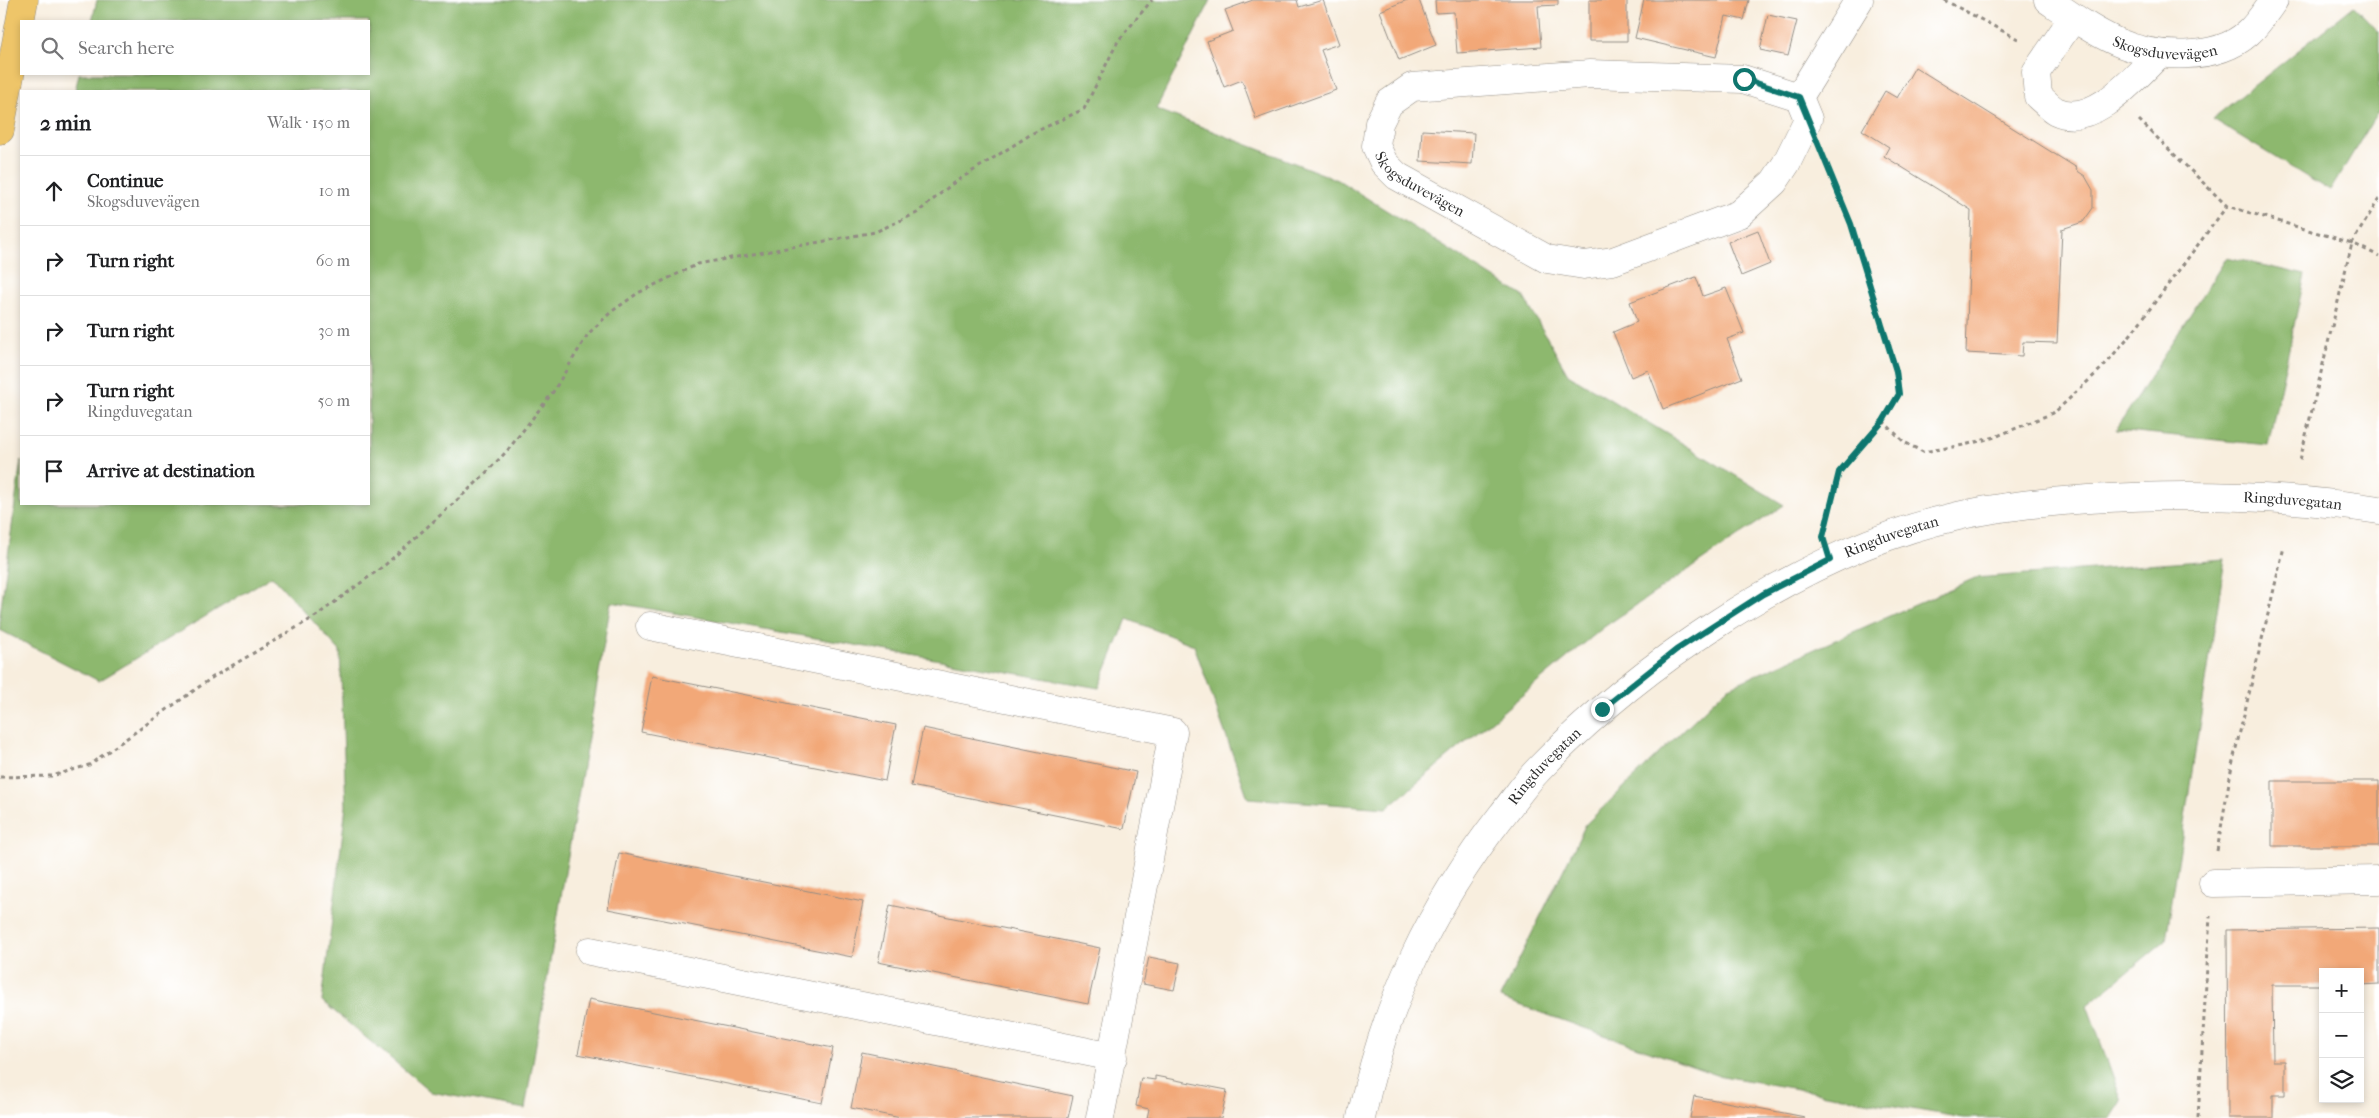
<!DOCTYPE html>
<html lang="en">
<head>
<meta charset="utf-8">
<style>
	body { margin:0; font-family:"IM FELL French Canon",serif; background:#f6f6f6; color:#202124 }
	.controls { position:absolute; right:15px; bottom:15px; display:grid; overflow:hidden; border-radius:0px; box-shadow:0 2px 8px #0003 }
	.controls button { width:45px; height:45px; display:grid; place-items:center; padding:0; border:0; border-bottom:1px solid #e0e0e0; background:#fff; color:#202124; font:25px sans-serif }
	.stop { position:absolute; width:15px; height:15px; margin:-11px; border:4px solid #0f766e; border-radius:50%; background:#fff }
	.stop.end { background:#0f766e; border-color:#fff; box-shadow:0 1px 5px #0008 }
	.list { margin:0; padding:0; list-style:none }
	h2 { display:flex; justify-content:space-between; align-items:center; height:65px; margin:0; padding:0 20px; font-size:21px }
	h2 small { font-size:16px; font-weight:400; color:#757577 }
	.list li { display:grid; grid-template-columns:32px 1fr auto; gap:15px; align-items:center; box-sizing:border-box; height:70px; padding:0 20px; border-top:1px solid #e0e0e0 }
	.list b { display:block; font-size:19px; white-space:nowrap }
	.list p { margin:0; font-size:16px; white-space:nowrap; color:#757577 }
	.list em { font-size:16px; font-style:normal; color:#757577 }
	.icon { flex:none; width:28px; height:28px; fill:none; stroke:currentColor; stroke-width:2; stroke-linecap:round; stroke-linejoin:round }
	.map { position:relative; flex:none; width:2379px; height:1118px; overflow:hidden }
	.search { position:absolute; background:#fff; box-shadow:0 2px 8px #0003; left:20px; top:20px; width:350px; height:55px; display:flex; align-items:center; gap:12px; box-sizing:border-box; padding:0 18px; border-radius:0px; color:#757577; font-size:19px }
	.panel { position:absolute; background:#fff; box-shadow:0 2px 8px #0003; left:20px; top:90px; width:350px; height:415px; border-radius:0px }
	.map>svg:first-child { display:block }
	.forest { fill:#8db86e; stroke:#5c724c }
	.building { fill:#f2a878 }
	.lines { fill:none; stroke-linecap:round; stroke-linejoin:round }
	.minor-casing { stroke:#928c84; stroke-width:29 }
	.highway-casing { stroke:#928c84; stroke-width:29 }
	.path { stroke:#928c84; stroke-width:3; stroke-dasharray:4 4; stroke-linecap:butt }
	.minor { stroke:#fff; stroke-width:28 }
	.highway { stroke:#eec569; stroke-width:28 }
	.route { stroke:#0f766e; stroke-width:6 }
	.labels { text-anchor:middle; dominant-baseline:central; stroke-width:4; stroke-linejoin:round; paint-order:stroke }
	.street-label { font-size:15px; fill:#2b2b2b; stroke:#fff }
</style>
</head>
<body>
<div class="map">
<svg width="2379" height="1118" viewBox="0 0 2379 1118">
	<rect width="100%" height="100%" fill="#fff"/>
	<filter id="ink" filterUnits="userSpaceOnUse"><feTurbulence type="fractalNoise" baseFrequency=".02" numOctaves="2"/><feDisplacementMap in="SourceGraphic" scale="10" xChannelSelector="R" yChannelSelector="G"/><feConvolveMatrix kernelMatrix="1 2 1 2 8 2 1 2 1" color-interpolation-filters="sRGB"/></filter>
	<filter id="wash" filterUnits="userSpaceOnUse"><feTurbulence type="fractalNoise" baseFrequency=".0096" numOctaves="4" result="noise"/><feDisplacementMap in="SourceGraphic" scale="20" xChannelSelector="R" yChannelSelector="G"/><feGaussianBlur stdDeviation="1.12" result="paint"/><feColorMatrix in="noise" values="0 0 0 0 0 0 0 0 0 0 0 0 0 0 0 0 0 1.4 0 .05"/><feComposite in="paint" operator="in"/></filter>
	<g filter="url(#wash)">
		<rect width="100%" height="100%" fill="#f8eede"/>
		<path class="forest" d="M 97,0 L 1211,0 L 1156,109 L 1338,180 L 1523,296 L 1568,374 L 1784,505 L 1604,627 L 1387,808 L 1248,798 L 1194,645 L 1127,619 L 1099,688 L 611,602 L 525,1109 L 431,1092 L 322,1001 L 346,806 L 340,651 L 272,576 L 99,681 L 0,630 L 0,615 L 21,460 L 21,504 L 369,504 L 369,91 L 75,91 L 79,74 L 369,74 L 369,21 L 92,21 Z
			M 2354,6 L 2379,32 L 2379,110 L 2330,191 L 2212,119 Z
			M 2227,257 L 2305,275 L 2268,445 L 2116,430 Z
			M 2225,559 L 2166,940 L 2087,1005 L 2122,1101 L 2111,1118 L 1963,1118 L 1717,1075 L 1500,998 L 1586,824 L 1727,688 L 1975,578 Z"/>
		<g id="blocks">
			<path class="building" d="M 1253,0 L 1297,0 L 1299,7 L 1323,0 L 1339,44 L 1321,50 L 1336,90 L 1256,119 L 1242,80 L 1224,87 L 1207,41 L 1233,31 L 1225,10 Z
				M 1407,0 L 1419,0 L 1436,45 L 1399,60 L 1380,11 Z
				M 1435,0 L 1558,0 L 1558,5 L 1538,6 L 1541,47 L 1457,53 L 1454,12 L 1436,13 Z
				M 1589,0 L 1627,0 L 1627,41 L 1589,41 Z
				M 1644,0 L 1749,0 L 1744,20 L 1726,16 L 1716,57 L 1635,38 Z
				M 1768,15 L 1797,21 L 1788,56 L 1760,50 Z
				M 1915,67 L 2077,168 L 2076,170 L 2085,176 L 2093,190 L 2093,208 L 2083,222 L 2062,229 L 2057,343 L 2023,342 L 2022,356 L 1966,353 L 1971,210 L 1884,156 L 1889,147 L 1862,130 L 1885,91 L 1897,98 Z
				M 1422,130 L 1474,133 L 1472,164 L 1420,161 Z
				M 1758,230 L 1770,264 L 1741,276 L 1728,242 Z
				M 1696,277 L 1703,296 L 1726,288 L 1744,333 L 1727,339 L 1742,378 L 1663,409 L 1648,370 L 1631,377 L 1613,332 L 1637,322 L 1630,302 Z
				M 652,676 L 896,725 L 885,781 L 641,732 Z
				M 923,728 L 1136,772 L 1124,829 L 911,786 Z
				M 2272,781 L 2379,781 L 2379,846 L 2272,846 Z
				M 619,853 L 863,902 L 852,957 L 608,909 Z
				M 890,905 L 1100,948 L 1088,1004 L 878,962 Z
				M 2379,928 L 2379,984 L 2360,985 L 2360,972 L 2323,972 L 2323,985 L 2272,985 L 2273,1061 L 2285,1061 L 2285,1095 L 2273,1095 L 2273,1118 L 2228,1118 L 2227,930 Z
				M 1149,957 L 1180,963 L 1174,990 L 1143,984 Z
				M 589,999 L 833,1048 L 822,1103 L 578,1054 Z
				M 862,1052 L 1073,1096 L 1068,1118 L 901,1118 L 851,1108 Z
				M 1155,1076 L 1227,1090 L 1221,1118 L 1147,1118 L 1149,1109 L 1136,1106 L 1141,1078 L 1155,1080 Z
				M 1694,1096 L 1805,1117 L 1805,1118 L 1690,1118 Z"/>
		</g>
	</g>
	<g filter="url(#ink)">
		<use href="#blocks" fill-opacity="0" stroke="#928c84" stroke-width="1"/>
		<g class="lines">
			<defs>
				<g id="minor">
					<path id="s1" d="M 2048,0 C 2070,15 2092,31 2117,42 C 2154,58 2216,62 2248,33 C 2258,24 2266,11 2274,0"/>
					<path d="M 2073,18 L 2036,72 L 2038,96 C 2044,101 2050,108 2056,111 C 2093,129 2136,76 2159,54"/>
					<path id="s2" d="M 1799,97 L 1743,79 L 1590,74 L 1412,87 L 1389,103 L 1379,123 L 1376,146 L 1384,163 L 1397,176 L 1547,259 L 1584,265 L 1613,261 L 1739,214 L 1774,182 L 1786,164 L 1808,119 L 1799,97 L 1859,0"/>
					<path d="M 650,626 L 1173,732 L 1100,1118"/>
					<path d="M 2213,883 L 2379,880"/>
					<path d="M 590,951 L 1113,1057"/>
					<path id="s3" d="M 1361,1118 C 1385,1004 1430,907 1502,815 C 1514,800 1525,783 1539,769 C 1593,713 1653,665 1718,623 C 1792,575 1871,535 1958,516 C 2001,506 2045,502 2089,499 C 2186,493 2283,495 2379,510"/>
				</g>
				<path id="highway" d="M 0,130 L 24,0"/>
			</defs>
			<use href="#minor" class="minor-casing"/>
			<use href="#highway" class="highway-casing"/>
			<path class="path" d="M 1944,0 L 2018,39
				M 2139,120 L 2227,206 L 2352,243 L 2300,460
				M 1825,161 L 1851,224 L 1897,371 L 1899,395 L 1883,421 L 1839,472 L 1826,526
				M 2379,199 L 2352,243 L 2379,256
				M 1883,421 L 1904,442 L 1923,452 L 1964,445 L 1995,437 L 2055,412 L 2102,368 L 2131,334 L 2227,206
				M 0,777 L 52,776 L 89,765 L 213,677 L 316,616 L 385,565 L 476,483 L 507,451 L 553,392 L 588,334 L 611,312 L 638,293 L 698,264 L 875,232 L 917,213 L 952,184 L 1033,133 L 1084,109 L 1118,41 L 1152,0
				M 2217,851 L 2232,765 L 2284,547
				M 2198,1118 L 2210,916"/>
			<use href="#minor" class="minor"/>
			<use href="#highway" class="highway"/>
		</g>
	</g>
	<g class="lines" filter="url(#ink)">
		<path class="route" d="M 1602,709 L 1676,650 L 1763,594 L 1830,560 L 1823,537 L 1839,472 L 1883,421 L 1899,394 L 1896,371 L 1851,224 L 1799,97 L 1744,79"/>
	</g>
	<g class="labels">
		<g class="street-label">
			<text stroke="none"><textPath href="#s1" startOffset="130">Skogsduvevägen</textPath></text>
			<text stroke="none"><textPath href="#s2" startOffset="524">Skogsduvevägen</textPath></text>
			<text stroke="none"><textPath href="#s3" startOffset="1228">Ringduvegatan</textPath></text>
			<text stroke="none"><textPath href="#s3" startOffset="822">Ringduvegatan</textPath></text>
			<text stroke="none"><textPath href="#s3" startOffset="402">Ringduvegatan</textPath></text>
		</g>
	</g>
</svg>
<div class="controls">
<button>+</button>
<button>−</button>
<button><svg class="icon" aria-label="layers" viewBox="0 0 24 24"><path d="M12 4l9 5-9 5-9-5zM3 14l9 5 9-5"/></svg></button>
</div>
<div class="stop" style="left:1744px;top:79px"></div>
<div class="stop end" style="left:1602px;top:709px"></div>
<div class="search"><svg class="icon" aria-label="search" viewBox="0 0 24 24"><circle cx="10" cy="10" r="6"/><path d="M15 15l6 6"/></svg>Search here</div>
<section class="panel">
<h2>2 min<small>Walk · 150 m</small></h2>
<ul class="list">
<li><svg class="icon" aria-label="ahead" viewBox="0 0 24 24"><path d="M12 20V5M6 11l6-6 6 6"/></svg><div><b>Continue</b><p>Skogsduvevägen</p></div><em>10 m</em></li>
<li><svg class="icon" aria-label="right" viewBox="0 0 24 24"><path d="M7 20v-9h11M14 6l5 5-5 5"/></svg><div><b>Turn right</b></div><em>60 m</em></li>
<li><svg class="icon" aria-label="right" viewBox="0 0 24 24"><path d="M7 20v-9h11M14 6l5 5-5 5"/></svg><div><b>Turn right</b></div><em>30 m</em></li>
<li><svg class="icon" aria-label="right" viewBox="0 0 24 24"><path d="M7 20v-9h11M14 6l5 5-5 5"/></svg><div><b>Turn right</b><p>Ringduvegatan</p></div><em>50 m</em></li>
<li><svg class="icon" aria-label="arrive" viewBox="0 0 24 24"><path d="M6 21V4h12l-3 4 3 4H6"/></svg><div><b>Arrive at destination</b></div></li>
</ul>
</section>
</div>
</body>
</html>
